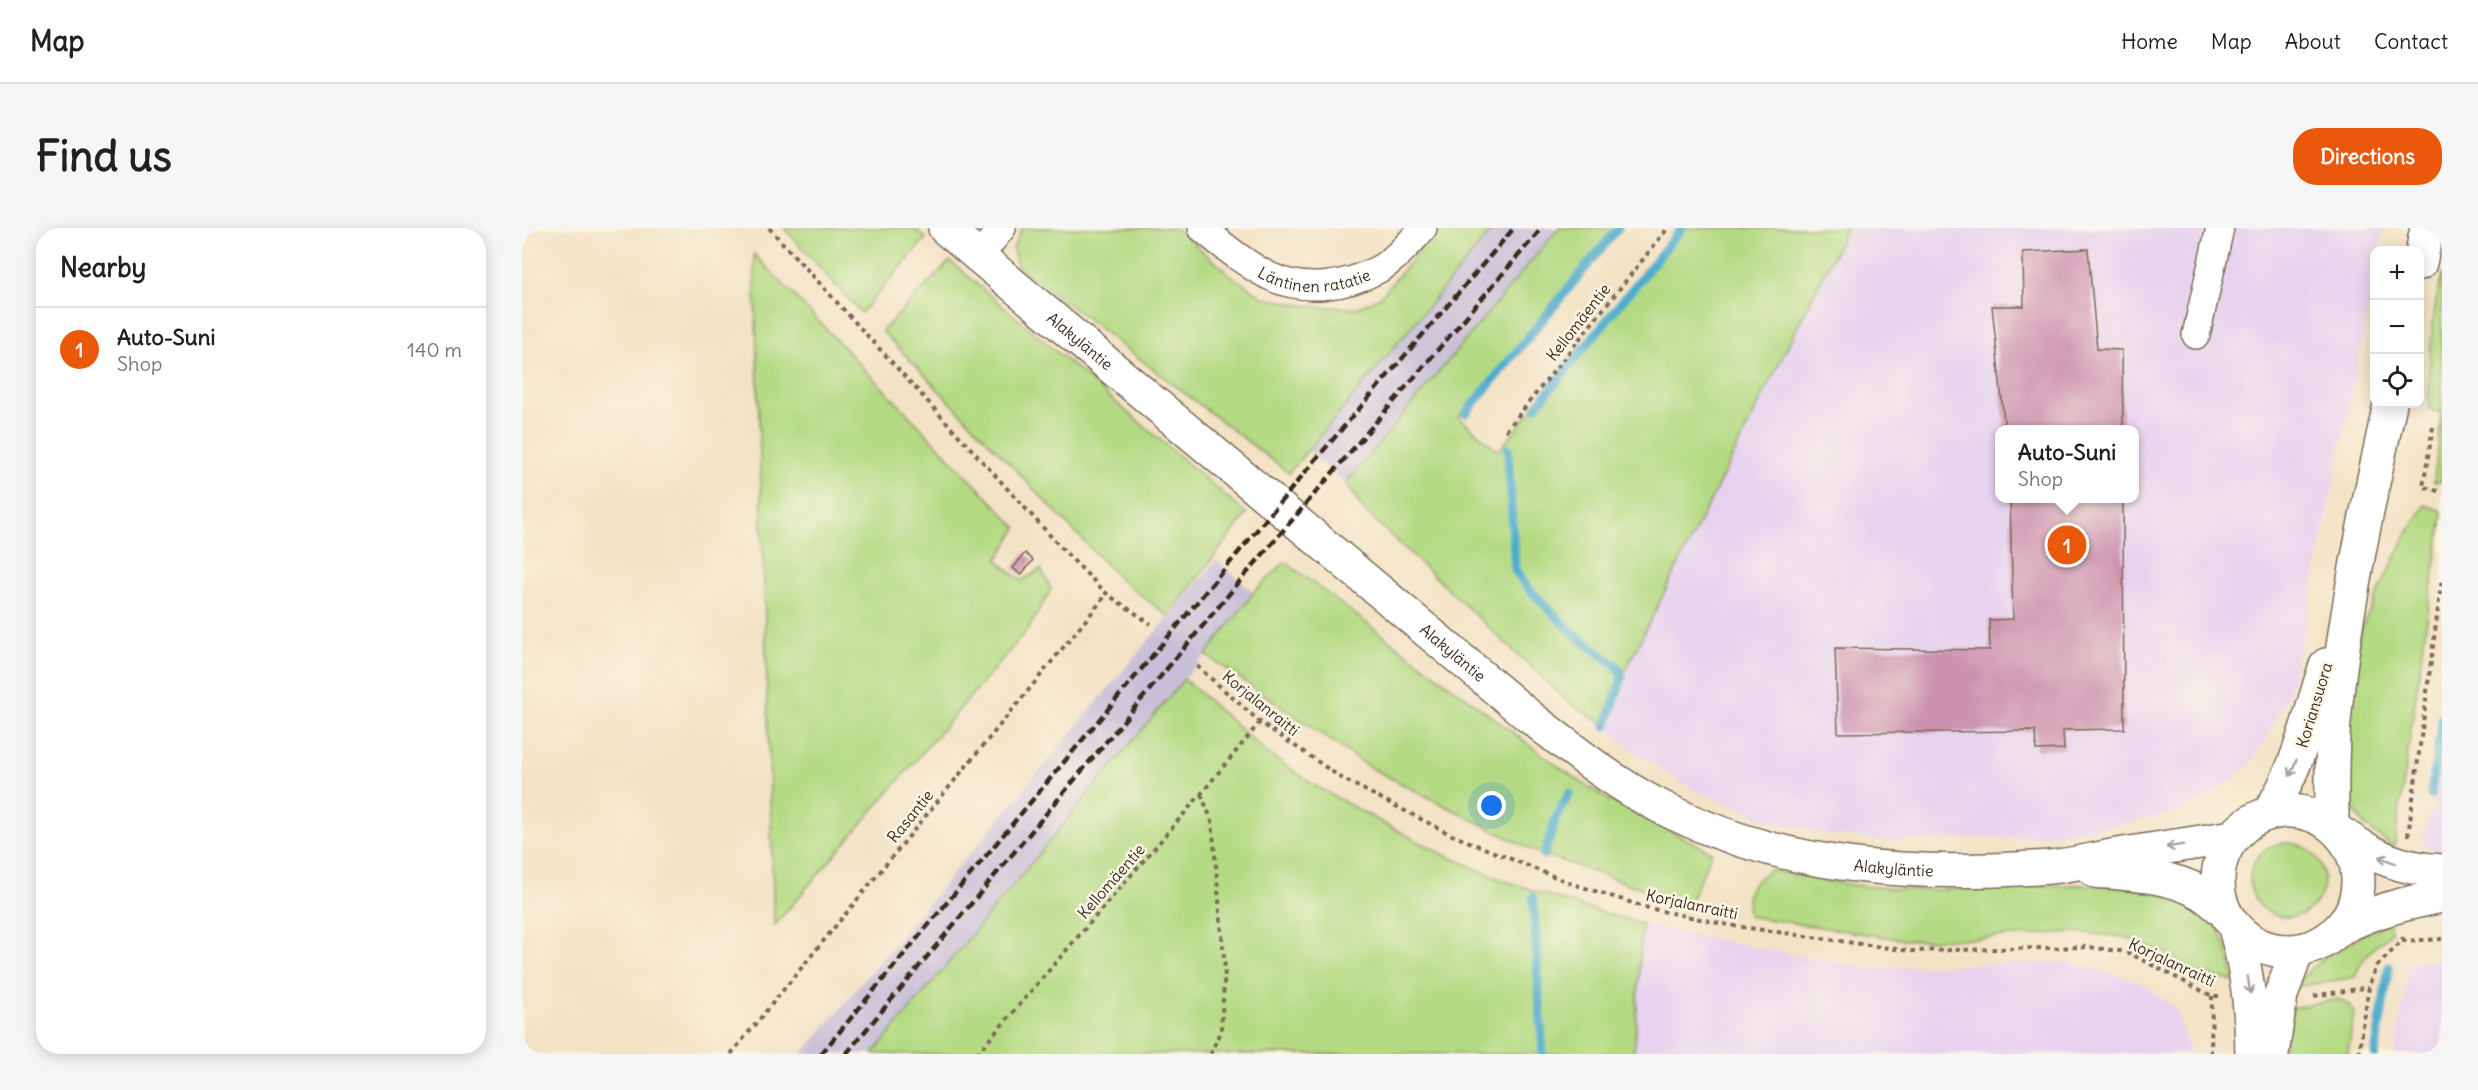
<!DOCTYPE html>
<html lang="en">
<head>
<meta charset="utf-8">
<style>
	body { margin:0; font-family:Delius,sans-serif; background:#f6f6f6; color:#202124 }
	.controls { position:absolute; right:18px; top:18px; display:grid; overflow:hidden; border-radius:12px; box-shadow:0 3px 15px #0003 }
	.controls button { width:54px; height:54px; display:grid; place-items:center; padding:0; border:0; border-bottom:2px solid #e0e0e0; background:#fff; color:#202124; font:30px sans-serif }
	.you { position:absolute; left:970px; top:578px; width:21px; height:21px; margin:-15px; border:4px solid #fff; border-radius:50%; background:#1a73e8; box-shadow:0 0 0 9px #1a73e833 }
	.badge { display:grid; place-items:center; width:39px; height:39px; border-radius:50%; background:#ea580c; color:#fff; font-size:20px; font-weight:700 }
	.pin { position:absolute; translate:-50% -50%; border:3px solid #fff; box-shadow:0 2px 6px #0006 }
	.popup { position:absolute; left:1473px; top:197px; width:144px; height:78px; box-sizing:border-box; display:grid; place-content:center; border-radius:12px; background:#fff; filter:drop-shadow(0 2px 4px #0005); font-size:20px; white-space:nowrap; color:#757577 }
	.popup b { font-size:22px; color:#202124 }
	.popup::after { content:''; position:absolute; left:50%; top:100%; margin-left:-12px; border:12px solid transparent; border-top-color:#fff }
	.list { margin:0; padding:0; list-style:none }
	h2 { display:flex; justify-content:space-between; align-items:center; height:78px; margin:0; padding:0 24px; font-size:26px }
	h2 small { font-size:20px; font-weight:400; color:#757577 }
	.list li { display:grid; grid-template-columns:39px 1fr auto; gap:18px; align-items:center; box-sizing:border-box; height:84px; padding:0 24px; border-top:2px solid #e0e0e0 }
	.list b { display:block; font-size:22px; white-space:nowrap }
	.list p { margin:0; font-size:20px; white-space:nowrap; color:#757577 }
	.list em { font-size:20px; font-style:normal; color:#757577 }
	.icon { flex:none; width:33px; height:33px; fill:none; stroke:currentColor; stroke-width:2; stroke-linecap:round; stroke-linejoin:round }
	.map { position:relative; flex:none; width:1920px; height:826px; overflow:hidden; border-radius:24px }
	header { display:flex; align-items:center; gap:36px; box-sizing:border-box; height:84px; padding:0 30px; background:#fff; border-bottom:2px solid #e0e0e0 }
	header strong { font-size:28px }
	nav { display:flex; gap:33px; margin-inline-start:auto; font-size:21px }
	.intro { display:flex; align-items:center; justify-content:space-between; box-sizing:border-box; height:144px; padding:0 36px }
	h1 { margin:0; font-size:42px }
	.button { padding:15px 27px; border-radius:24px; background:#ea580c; color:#fff; font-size:21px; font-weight:700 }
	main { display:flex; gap:36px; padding:0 36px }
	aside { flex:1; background:#fff; border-radius:24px; box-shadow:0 3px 15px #0003 }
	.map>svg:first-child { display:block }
	.built { fill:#e7d2ef; fill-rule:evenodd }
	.industrial { fill:#c8bfd8 }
	.green { fill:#b4da83; stroke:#788250; stroke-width:1.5 }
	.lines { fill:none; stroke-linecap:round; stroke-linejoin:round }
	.stream { stroke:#4daccc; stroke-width:9 }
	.building { fill:#cc92af }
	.street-casing { stroke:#7b6a58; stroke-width:30 }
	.secondary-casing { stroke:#7b6a58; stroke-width:36 }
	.path { stroke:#7b6a58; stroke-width:4; stroke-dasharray:4.5 4.5; stroke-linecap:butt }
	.street { stroke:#fff; stroke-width:27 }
	.secondary { stroke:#fff; stroke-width:33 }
	.rail { stroke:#3b2a1e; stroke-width:4.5; stroke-dasharray:9 4.5; stroke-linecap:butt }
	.oneway { stroke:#a79f9a }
	.labels { text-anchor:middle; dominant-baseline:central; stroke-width:5; stroke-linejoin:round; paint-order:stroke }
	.street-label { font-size:16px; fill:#3b2a1e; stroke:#fcf5e5 }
</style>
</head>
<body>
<header>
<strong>Map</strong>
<nav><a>Home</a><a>Map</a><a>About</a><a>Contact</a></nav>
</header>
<div class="intro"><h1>Find us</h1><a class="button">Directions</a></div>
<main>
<aside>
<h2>Nearby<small></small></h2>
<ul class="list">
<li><span class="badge">1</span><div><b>Auto-Suni</b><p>Shop</p></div><em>140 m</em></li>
</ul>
</aside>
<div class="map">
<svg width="1920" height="826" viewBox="0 0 1920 826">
	<rect width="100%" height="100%" fill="#fcf5e5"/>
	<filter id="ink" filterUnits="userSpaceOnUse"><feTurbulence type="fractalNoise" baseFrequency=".0167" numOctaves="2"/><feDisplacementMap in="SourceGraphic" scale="12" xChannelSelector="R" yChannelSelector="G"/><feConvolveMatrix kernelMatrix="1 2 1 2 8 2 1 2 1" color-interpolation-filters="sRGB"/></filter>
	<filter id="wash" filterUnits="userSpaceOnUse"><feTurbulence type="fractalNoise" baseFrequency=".008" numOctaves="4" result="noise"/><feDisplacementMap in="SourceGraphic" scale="24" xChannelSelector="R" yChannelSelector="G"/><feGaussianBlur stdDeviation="1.35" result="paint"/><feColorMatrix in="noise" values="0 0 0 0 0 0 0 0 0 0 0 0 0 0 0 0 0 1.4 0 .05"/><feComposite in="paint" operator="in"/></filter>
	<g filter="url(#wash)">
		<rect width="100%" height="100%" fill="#f3e2c4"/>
		<path class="built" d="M 1325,0 L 1862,0 L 1859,22 L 1852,22 L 1852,53 L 1783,397 L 1765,468 L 1746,509 L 1725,540 L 1692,565 L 1663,581 L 1625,591 L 1573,601 L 1509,608 L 1372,613 L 1302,606 L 1249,593 L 1172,562 L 1106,519 L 1084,498 L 1100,449 ZM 1478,202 L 1612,202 L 1612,270 L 1478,270 Z
			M 1920,548 L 1920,624 L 1913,624 L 1899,613 Z
			M 1120,696 L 1240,721 L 1346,740 L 1548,734 L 1617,753 L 1654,781 L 1669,826 L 1112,826 Z
			M 1920,732 L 1920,826 L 1873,826 L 1887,735 Z"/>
		<path class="industrial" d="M 972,0 L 1037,0 L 824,255 L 785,222 Z
			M 694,332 L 732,364 L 684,427 L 662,451 L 351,826 L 280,826 Z"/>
		<path class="green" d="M 262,0 L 392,0 L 404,10 L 339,85 Z
			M 500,0 L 654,0 L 706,45 L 742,70 L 785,78 L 835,80 L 858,69 L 917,0 L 972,0 L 767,245 L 495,37 L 491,21 Z
			M 1037,0 L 1095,0 L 937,189 L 976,223 L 1161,0 L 1325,0 L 1100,449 L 1084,498 L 1046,474 L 840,280 L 824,255 Z
			M 232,26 L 495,300 L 475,332 L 499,353 L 519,341 L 529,361 L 507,400 L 252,698 Z
			M 428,33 L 725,286 L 646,388 L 599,352 L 360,103 Z
			M 1920,45 L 1920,253 L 1912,254 L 1919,185 L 1907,181 C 1907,132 1908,93 1920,45 Z
			M 1903,277 L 1920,283 L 1920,288 L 1872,619 L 1842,597 L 1828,576 L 1823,530 L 1823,468 L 1840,398 L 1881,314 Z
			M 763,334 L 1037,539 L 1085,571 L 1190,624 L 1167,677 L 1012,623 L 849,540 L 684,427 L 732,364 Z
			M 662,451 L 744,524 L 797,560 L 855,592 L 925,628 L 978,651 L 1042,673 L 1120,696 L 1112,826 L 351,826 Z
			M1728 652a37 37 0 1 1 74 0a37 37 0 1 1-74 0Z
			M 1248,642 C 1301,654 1356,662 1411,662 C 1459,661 1508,657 1556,657 C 1596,658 1636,657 1672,676 C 1700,692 1707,725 1713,754 L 1672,744 L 1642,724 L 1602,709 L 1551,704 L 1451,711 L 1383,712 L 1226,688 C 1223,661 1226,657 1248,642 Z
			M 1868,693 L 1869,705 C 1853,718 1840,728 1833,749 L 1773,759 C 1796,726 1833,711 1868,693 Z
			M 1816,771 L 1827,776 L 1832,784 L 1826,826 L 1760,826 L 1770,780 Z"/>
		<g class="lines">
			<path class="stream" d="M 1014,179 L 1160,0
				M 944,185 L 1096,0
				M 986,220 L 993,342 L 1007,361 L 1051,405 L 1096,439 L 1100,449 L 1084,498
				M 1909,567 L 1920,489
				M 1022,627 L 1034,590 L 1047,565
				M 1011,669 L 1021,826
				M 1853,826 L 1867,739"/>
		</g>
		<g id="blocks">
			<path class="building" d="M 1566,21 L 1575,121 L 1600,122 L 1601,202 L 1483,202 L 1470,78 L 1502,78 L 1501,24 Z
				M 1488,270 L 1601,270 L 1602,501 L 1541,502 L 1542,521 L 1514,522 L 1513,503 L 1316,505 L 1313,420 L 1468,422 L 1467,392 L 1491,391 Z
				M 503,325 L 511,332 L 499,347 L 491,340 Z"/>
		</g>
	</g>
	<g filter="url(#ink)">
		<use href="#blocks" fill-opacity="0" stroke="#7b6a58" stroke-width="1.5"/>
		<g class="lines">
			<defs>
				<g id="street">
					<path id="s1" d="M 680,0 C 701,18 723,36 747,48 C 783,65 823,59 857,41 C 873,32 889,14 901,0"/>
					<path d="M 457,28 L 480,0"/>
					<path d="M 1674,107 L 1698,0"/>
				</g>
				<g id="secondary">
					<path id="s2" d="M 423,0 L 1008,489 C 1050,521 1091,555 1139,579 C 1262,642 1392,649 1528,639 C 1550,637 1573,631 1595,627 C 1634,621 1672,615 1711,609"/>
					<path d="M 1898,35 L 1905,0"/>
					<circle cx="1766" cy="653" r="70"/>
					<path d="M 1747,585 C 1777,540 1787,488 1804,437"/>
					<path d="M 1810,598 C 1810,564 1809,529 1812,494 C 1822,386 1845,281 1868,176"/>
					<path d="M 1817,604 C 1854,629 1875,640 1920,643"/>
					<path d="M 1573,643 C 1608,646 1649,647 1679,665 C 1687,670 1695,677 1702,683"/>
					<path d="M 1713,700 C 1726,745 1729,779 1730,826"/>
					<path d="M 1819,700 C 1851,683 1884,675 1920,668"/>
					<path d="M 1750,826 L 1759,767 L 1775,723"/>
				</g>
			</defs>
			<use href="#street" class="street-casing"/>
			<use href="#secondary" class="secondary-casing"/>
			<path class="path" d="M 247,0 L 546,327 L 585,366 L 629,396
				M 1911,199 L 1901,259 L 1920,264
				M 984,203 L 1146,0
				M 675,438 L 738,494 L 821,551 L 930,607 L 1048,655 L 1126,680 L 1206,697 L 1388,723 L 1566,719 L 1605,724 L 1690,768 L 1697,768
				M 679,566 L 690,593 L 703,741 L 699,801 L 689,826
				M 1886,608 L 1920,350
				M 1880,713 L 1920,711
				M 1792,768 L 1847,759
				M 209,826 L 585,366
				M 455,826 L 679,566 L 738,494
				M 1689,826 L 1690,768
				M 1837,826 L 1847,759 L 1855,738 L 1880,713 L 1881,709"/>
			<use href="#street" class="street"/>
			<use href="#secondary" class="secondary"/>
			<path class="rail" d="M 299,826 L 795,230 L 992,0
				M 324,826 L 718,353 L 1020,0"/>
		</g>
		<defs><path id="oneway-shaft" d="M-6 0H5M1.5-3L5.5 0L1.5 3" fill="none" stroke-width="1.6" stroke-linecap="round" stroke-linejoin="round" transform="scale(1.5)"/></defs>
		<g class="oneway">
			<use href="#oneway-shaft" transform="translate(1771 540) rotate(113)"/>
			<use href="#oneway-shaft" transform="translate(1653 618) rotate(171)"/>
			<use href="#oneway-shaft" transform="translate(1865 632) rotate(-160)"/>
			<use href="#oneway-shaft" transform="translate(1727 757) rotate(81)"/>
		</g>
	</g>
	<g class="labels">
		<g class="street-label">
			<text stroke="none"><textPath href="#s1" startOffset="129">Läntinen ratatie</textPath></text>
			<text transform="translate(1056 94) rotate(-52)">Kellomäentie</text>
			<text stroke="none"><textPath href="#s2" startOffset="176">Alakyläntie</textPath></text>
			<text stroke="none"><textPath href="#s2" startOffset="662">Alakyläntie</textPath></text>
			<text transform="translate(739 475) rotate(39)">Korjalanraitti</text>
			<text transform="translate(1792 477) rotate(-73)">Koriansuora</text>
			<text transform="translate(388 588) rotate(-51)">Rasantie</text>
			<text stroke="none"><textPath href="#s2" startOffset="1164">Alakyläntie</textPath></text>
			<text transform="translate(589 653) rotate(-49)">Kellomäentie</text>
			<text transform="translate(1170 676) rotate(12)">Korjalanraitti</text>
			<text transform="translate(1650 734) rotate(25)">Korjalanraitti</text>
		</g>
	</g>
</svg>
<div class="controls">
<button>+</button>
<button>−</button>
<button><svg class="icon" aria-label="locate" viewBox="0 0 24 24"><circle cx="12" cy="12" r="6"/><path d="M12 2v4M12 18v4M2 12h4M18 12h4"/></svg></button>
</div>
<div class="you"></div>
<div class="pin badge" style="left:1545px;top:317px">1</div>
<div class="popup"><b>Auto-Suni</b>Shop</div>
</div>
</main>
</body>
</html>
